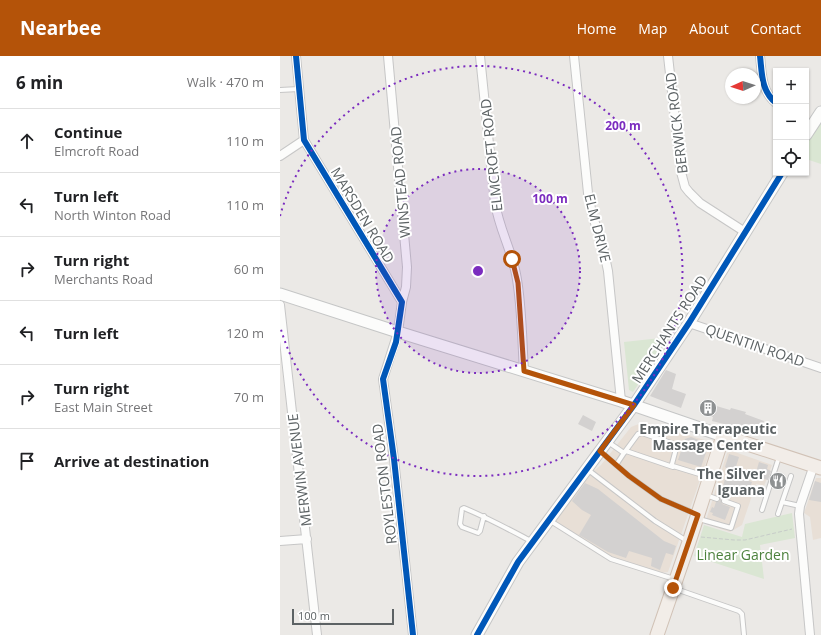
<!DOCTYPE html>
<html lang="en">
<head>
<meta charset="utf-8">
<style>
	body { margin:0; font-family:"Open Sans",sans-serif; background:#f6f6f6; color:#202124 }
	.controls { position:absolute; right:12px; top:12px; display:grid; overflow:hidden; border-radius:0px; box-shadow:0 1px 3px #0004 }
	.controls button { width:36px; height:36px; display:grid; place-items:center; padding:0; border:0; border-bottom:1px solid #e0e0e0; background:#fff; color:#202124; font:20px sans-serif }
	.compass { position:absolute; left:445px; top:12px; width:36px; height:36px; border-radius:50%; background:#fff; box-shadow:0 1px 3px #0004; rotate:267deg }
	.scale { position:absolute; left:12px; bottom:10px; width:102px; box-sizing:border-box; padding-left:4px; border:2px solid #5c6264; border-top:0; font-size:11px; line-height:14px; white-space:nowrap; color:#5c6264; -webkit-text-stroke:3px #fff; paint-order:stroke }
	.stop { position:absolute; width:12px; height:12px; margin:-9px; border:3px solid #b45309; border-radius:50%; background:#fff }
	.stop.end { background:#b45309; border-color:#fff; box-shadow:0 1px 4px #0008 }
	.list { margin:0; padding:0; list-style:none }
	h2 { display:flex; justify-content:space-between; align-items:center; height:52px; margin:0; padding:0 16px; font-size:17px }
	h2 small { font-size:13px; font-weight:400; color:#757577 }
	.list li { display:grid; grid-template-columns:26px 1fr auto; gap:12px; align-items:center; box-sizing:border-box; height:64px; padding:0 16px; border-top:1px solid #e0e0e0 }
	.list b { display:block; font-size:15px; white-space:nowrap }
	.list p { margin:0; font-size:13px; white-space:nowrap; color:#757577 }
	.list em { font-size:13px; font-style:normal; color:#757577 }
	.icon { flex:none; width:22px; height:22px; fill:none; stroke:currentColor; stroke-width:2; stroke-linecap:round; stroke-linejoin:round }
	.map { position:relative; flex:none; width:541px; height:579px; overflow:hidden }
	header { display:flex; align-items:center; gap:24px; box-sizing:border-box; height:56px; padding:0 20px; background:#b45309; color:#fff }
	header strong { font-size:19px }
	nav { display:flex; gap:22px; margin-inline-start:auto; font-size:14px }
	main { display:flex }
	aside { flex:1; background:#fff }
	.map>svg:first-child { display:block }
	.commercial { fill:#e8dfd6 }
	.green { fill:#dae6d3 }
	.building { fill:#d3d1d0 }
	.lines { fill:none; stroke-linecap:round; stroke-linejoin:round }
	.lane-casing { stroke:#c6c6c6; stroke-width:6 }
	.street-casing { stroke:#c6c6c6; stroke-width:10 }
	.secondary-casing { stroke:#c5c6c6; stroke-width:13 }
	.primary-casing { stroke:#d1c2b6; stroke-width:15 }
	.path { stroke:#c7ccc9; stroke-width:1; stroke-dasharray:4 2; stroke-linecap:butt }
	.lane { stroke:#fcfcfb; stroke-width:4 }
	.street { stroke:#fcfcfb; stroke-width:8 }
	.secondary { stroke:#fcfcfb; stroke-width:11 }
	.primary { stroke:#f2ede8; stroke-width:13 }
	.cycleway-casing { stroke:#fff; stroke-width:8 }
	.cycleway { stroke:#0057b8; stroke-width:6 }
	.route { stroke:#b45309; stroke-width:5 }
	.ring { fill:none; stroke:#7b2cbf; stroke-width:2; stroke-dasharray:2 4 }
	.labels { text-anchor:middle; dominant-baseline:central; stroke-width:4; stroke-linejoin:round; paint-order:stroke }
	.street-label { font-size:14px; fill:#5c6264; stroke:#fff }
	.poi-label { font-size:14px; font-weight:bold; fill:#5c6264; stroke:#fff }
	.park-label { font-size:14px; fill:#4d823d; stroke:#fff }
	.centre { fill:#7b2cbf; stroke:#fff; stroke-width:2 }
	.ring-label { font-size:12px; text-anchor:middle; font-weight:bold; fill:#7b2cbf; stroke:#fff; stroke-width:4; stroke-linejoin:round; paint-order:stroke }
</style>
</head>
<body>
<header>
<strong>Nearbee</strong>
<nav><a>Home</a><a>Map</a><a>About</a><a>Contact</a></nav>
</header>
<main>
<aside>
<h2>6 min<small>Walk · 470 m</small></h2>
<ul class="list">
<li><svg class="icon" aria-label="ahead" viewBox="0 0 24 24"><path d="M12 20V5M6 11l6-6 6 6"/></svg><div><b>Continue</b><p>Elmcroft Road</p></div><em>110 m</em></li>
<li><svg class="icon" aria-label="left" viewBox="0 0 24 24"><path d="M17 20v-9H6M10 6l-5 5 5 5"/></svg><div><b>Turn left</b><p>North Winton Road</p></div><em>110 m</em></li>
<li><svg class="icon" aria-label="right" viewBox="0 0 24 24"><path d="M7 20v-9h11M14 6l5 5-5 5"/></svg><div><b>Turn right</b><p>Merchants Road</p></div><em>60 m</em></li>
<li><svg class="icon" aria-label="left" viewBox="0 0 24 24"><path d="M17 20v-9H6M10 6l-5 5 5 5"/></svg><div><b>Turn left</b></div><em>120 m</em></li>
<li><svg class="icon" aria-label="right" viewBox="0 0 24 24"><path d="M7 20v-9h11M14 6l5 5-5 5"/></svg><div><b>Turn right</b><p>East Main Street</p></div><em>70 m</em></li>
<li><svg class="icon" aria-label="arrive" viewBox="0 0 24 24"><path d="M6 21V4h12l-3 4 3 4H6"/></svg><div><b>Arrive at destination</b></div></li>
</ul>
</aside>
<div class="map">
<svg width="541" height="579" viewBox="0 0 541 579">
	<rect width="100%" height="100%" fill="#ebe9e6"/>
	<path class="commercial" d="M 364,366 L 428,385 L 431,392 L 388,516 L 380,517 L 328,499 L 274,467 L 309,419 L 321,409 L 351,371 Z
		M 452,395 L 492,409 L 484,430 L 476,428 L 462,469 L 450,476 L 426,468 L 427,461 L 447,397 Z
		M 536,422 L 541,422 L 541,482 L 533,484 L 530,461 L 524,457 Z"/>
	<path class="green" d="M 541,67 L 541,108 L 526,103 L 526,88 Z
		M 390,281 L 353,336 L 349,334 L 344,286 Z
		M 512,457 L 515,482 L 480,489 L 484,523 L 414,500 L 424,469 L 462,481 L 465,468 Z"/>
	<path class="building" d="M 386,314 L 396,318 L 392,333 L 406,338 L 401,352 L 370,340 Z
		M 425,343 L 434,346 L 433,349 L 450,354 L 451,352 L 466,356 L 465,358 L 484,365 L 479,380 L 456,371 L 432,365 L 433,361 L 421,357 Z
		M 303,359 L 316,366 L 312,375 L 298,368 Z
		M 411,381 L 429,388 L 421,411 L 398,404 L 405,383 Z
		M 449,398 L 459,401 L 454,417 L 457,418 L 457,421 L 472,426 L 468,437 L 453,432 L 450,443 L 445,442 L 441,443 L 441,445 L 442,448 L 450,451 L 445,464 L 432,459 L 433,457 L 430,456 L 432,451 L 434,452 L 436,446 L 439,446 L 440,444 L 438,440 L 440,440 L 448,413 L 445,411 Z
		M 479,406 L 488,409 L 487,413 L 491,415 L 488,424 L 475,420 Z
		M 498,417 L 505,419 L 500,434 L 493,432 Z
		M 535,425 L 541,427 L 541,446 L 529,444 Z
		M 305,427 L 318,433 L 384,485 L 396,490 L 393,499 L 386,497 L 380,514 L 371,510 L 372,502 L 349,495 L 346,502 L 328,496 L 299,479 L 311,459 L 302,454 L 292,445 Z"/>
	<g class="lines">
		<defs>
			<path id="lane" d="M 0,34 L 19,33
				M 328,386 L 344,397 L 336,409
				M 320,395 L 349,420 L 381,443 L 416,458
				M 346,395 L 393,411
				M 344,397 L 358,378 L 362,377 L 397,389 L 392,408 L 393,410 L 429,421
				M 307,413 L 375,465 L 407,485
				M 426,439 L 437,443
				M 502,446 L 520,450
				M 482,454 L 499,401
				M 498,458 L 511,420
				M 204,460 L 200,475 L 198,477 L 182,471 L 180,468 L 182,453 L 184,452 C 208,462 230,474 253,486
				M 419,463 L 451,472 L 458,450 L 444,445
				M 269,464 L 331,503 L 394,523
				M 396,533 L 459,555 L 462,558 L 464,579"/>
			<path id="street" d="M 16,0 L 24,84 L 122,246
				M 108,0 L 127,211 L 126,231 L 122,246 L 118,276 L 103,323 L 114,403 L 133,579
				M 200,0 L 215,147 C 219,172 231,193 236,218 C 242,248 242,284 244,315
				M 294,0 L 308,137 L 312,158 L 323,191 L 328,215 L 341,345
				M 388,0 L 401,116 L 405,131 L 409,136 L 420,147 L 465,176
				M 480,0 C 482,17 481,35 496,47
				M 0,100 L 24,84
				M 0,249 L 37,579
				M 409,267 L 541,312
				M 0,485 L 27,483
				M 530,579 L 519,458 L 520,450 L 534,409"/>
			<path id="secondary" d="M 526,79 L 541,56
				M 0,238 L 118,276 L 341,345 L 443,380
				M 197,579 L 238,506 L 354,349 L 409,267 L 502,117"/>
			<path id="primary" d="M 377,579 L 409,486 L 443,380 L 541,412"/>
		</defs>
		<use href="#lane" class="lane-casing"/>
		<use href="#street" class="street-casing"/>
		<use href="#secondary" class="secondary-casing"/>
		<use href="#primary" class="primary-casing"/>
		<path class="path" d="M 421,481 L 454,484 L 465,484 L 512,473"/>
		<use href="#lane" class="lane"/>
		<use href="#street" class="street"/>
		<use href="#secondary" class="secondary"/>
		<use href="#primary" class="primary"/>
		<defs>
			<path id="cycleway" d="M 16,0 L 24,84 L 122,246 L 116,286 L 103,323 L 114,403 L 133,579
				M 480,0 C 482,17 481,35 496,47
				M 197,579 L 238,506 L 354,349 L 409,267 L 502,117"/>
		</defs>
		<use href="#cycleway" class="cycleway-casing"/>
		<use href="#cycleway" class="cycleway"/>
	</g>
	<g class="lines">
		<path class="route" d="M 232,203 L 238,227 L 244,315 L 354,349 L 320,395 L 349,420 L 381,443 L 418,459 L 393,532"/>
	</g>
	<circle cx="198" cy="215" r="102" fill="#7b2cbf" fill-opacity=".12"/>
	<g class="ring">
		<circle cx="198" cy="215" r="102"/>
		<path d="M0 160A205 205 0 1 1 0 270"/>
	</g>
	<defs>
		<symbol id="building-disc" viewBox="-11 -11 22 22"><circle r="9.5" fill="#8e9192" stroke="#fff"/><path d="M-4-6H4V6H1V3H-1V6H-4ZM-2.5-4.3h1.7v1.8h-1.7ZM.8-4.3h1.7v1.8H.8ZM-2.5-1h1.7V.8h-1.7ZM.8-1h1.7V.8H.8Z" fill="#fff"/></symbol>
		<symbol id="restaurant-disc" viewBox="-11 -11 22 22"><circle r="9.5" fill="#8e9192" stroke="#fff"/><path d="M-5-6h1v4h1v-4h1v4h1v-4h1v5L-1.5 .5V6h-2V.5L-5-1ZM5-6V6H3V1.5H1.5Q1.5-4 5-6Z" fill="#fff"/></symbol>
	</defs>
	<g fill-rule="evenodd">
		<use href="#building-disc" x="418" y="342" width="20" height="20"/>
		<use href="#restaurant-disc" x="488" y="415" width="20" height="20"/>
	</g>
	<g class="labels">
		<g class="street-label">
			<text transform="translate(396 67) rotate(-97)">BERWICK ROAD</text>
			<text transform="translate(211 99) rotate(-96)">ELMCROFT ROAD</text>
			<text transform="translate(120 126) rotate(-95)">WINSTEAD ROAD</text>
			<text transform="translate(83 159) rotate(59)">MARSDEN ROAD</text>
			<text transform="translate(318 172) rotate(76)">ELM DRIVE</text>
			<text transform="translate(389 273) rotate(-57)">MERCHANTS ROAD</text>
			<text transform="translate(475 289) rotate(19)">QUENTIN ROAD</text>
			<text transform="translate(19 414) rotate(-97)">MERWIN AVENUE</text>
			<text transform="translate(104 428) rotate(-97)">ROYLESTON ROAD</text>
		</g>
		<g class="poi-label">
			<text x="428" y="372">Empire Therapeutic<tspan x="428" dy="16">Massage Center</tspan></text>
			<text x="485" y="417" text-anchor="end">The Silver<tspan x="485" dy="16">Iguana</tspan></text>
		</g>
		<g class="park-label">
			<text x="463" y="498">Linear Garden</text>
		</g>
	</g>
	<circle cx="198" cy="215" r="6" class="centre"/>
	<g class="ring-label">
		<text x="343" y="74">200 m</text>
		<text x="270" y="147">100 m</text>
	</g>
</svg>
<div class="controls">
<button>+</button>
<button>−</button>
<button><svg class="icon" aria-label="locate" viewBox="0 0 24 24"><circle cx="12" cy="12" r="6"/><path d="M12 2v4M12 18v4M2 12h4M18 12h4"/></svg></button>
</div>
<svg class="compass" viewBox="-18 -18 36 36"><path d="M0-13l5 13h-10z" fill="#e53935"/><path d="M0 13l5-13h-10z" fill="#757577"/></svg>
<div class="scale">100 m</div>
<div class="stop" style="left:232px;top:203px"></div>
<div class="stop end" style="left:393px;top:532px"></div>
</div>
</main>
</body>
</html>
